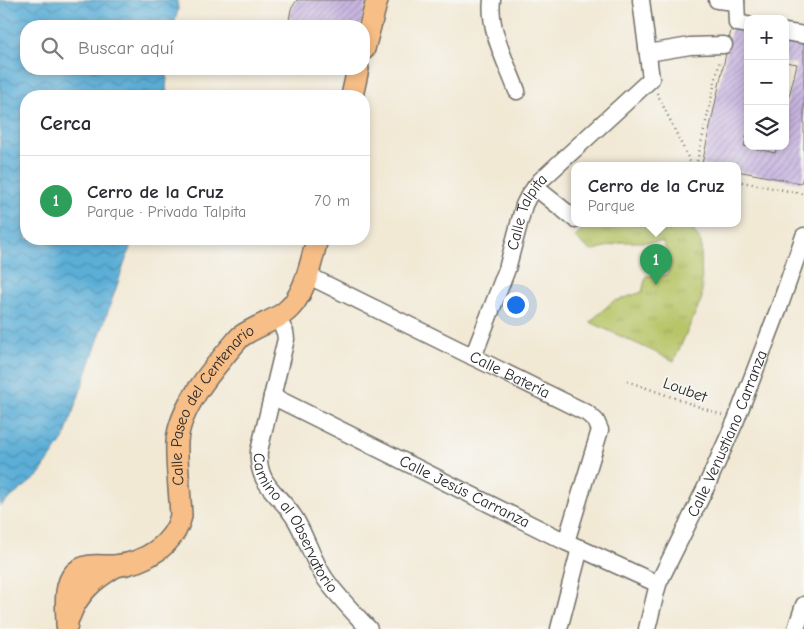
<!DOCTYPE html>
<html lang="es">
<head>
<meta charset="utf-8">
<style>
	body { margin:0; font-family:"Comic Neue",sans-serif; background:#f7f7f7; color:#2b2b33 }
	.controls { position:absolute; right:15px; top:15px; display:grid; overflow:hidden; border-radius:10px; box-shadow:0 2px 8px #0003 }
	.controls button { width:45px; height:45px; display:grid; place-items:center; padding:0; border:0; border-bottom:1px solid #e1e1e2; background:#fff; color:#2b2b33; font:25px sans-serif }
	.you { position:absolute; left:515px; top:304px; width:18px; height:18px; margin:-12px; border:4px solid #fff; border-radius:50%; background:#1a73e8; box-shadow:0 0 0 8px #1a73e833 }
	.badge { display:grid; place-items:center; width:32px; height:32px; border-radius:50%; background:#1f6fb2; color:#fff; font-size:16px; font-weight:700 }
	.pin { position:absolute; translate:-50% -41px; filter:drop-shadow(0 1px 2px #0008) }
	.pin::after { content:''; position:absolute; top:26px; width:18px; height:15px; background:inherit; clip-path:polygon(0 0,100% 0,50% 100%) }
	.popup { position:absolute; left:571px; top:162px; width:170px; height:65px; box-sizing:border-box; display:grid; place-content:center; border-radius:10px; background:#fff; filter:drop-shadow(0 1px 4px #0005); font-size:16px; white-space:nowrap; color:#7c7c81 }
	.popup b { font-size:19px; color:#2b2b33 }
	.popup::after { content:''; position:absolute; left:50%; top:100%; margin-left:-10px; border:10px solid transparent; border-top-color:#fff }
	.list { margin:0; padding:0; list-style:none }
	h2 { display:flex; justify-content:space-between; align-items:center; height:65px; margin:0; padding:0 20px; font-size:21px }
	h2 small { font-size:16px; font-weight:400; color:#7c7c81 }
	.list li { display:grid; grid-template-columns:32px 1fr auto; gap:15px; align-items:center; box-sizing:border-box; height:90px; padding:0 20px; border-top:1px solid #e1e1e2 }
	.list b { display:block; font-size:19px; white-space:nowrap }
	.list p { margin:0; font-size:16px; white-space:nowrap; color:#7c7c81 }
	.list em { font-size:16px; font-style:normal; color:#7c7c81 }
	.icon { flex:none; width:28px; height:28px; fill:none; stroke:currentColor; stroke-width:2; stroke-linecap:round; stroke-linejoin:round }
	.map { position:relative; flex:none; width:804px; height:629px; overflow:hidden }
	.search { position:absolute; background:#fff; box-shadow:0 2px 8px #0003; left:20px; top:20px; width:350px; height:55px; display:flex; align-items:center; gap:12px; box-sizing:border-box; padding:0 18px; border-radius:20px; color:#7c7c81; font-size:19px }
	.panel { position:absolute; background:#fff; box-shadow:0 2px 8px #0003; left:20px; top:90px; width:350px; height:155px; border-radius:20px }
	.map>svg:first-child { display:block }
	.grass { fill:url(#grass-tufts); stroke:#727849 }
	.water { fill:url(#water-waves); stroke:#436c81 }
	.building { fill:url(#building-hatch) }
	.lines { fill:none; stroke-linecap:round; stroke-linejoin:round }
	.minor-casing { stroke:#716e66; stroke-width:19 }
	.major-casing { stroke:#716e66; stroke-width:24 }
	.path { stroke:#716e66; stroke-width:2.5; stroke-dasharray:1 4; stroke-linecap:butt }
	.minor { stroke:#fff; stroke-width:16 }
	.major { stroke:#f7be87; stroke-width:21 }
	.labels { text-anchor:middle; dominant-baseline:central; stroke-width:4; stroke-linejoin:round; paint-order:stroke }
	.street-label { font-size:16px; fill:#2b2b2b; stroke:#f6f6f2 }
</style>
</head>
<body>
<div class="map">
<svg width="804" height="629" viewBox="0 0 804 629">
	<defs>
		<pattern id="grass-tufts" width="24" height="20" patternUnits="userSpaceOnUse" patternTransform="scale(1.25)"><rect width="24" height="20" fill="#b8c567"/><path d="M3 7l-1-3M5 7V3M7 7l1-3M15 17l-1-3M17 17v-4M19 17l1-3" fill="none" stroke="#9ea95a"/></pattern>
		<pattern id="water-waves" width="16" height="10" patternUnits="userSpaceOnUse" patternTransform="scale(1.25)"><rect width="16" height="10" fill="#5baed7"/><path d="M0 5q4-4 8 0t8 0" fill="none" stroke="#4b8eaf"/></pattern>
		<pattern id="building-hatch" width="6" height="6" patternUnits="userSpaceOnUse" patternTransform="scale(1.25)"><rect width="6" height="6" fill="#c9b6e1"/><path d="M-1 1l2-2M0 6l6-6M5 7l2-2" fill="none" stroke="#a394b7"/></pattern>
	</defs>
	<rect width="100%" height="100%" fill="#f6f6f2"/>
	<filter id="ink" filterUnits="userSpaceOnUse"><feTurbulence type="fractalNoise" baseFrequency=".02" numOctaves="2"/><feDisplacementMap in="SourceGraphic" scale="10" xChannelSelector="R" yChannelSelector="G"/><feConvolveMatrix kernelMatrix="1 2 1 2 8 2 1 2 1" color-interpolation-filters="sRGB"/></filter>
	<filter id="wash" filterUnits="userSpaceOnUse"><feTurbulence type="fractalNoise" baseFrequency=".0096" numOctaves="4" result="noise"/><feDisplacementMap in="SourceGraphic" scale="20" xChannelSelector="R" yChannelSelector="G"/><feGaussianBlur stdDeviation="1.12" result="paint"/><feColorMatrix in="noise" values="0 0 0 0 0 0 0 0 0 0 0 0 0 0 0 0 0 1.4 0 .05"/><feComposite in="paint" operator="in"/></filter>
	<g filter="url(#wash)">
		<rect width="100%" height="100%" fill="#f2e9d5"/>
		<path class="grass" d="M 586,224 L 689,224 L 701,242 L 702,298 L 674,361 L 590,322 L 612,302 L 642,292 L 646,276 L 667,275 L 671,262 L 663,242 L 623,242 L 591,251 L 575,238 Z"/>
		<path class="water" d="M 0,0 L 177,0 L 178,9 L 174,26 L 26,26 L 26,69 L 168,69 L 166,87 L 168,96 L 26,96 L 26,239 L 133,239 L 64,438 L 38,476 L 0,506 Z"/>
		<g id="blocks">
			<path class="building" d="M 297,0 L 367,0 L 361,26 L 288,26 L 291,9 Z
				M 732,26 L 748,29 L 748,130 L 744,146 L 775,153 L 777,146 L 785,146 L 785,113 L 797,64 L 785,62 L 785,35 L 804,38 L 804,174 L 801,183 L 737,171 L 737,166 L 712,166 L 702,164 Z"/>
		</g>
	</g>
	<g filter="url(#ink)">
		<use href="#blocks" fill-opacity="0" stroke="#716e66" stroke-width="1"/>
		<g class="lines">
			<defs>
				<g id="minor">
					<path d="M 492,0 C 488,29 507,64 517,91"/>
					<path d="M 717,0 L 736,2"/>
					<path d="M 736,0 L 737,23 L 748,25"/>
					<path d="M 785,32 L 804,35"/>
					<path d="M 648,53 L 690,46 L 724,45"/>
					<path d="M 535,187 L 575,219"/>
					<path id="s1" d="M 307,275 L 587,413 L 596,421 L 600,430 L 566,542"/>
					<path id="s2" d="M 277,317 L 285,332 L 286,339 L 259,451 C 256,487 282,494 297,522 C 307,540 313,560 324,577 C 337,596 354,613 369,629"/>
					<path id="s3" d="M 473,357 L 507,269 L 524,205 L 528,197 L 540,181 L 651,79 L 641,0"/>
					<path id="s4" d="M 272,396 L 566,542 L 658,584"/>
					<path d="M 559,629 L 580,548"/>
					<path id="s5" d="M 647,629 L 658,584 L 706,487 L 736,420 L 779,308 L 804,236"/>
					<path d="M 796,629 L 804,605"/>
				</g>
				<g id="major">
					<path d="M 364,49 L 377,0"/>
					<path d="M 352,96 L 358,69"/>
					<path d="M 69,617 C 78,592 94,579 116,566"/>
					<path id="s6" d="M 67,625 C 67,609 63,585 75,573 C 86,562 102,567 115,566 C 145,563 174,545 181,516 C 180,491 176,466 177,442 C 179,406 217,364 240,337 C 254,327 271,322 284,313 C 305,298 311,262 317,239"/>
				</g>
			</defs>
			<use href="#minor" class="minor-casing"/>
			<use href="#major" class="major-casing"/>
			<path class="path" d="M 657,93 L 692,166
				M 696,166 L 720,60
				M 737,181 L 804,194
				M 627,381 L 722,415"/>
			<use href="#minor" class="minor"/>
			<use href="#major" class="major"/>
		</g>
	</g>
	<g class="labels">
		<g class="street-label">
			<text stroke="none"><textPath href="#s3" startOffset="155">Calle Talpita</textPath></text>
			<text stroke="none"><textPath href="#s1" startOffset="226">Calle Batería</textPath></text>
			<text transform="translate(685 390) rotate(20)">Loubet</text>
			<text stroke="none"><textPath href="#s6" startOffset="306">Calle Paseo del Centenario</textPath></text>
			<text stroke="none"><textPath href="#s5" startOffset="212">Calle Venustiano Carranza</textPath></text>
			<text stroke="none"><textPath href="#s4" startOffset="215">Calle Jesús Carranza</textPath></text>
			<text stroke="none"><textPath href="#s2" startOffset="221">Camino al Observatorio</textPath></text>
		</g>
	</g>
</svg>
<div class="controls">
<button>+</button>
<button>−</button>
<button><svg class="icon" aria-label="layers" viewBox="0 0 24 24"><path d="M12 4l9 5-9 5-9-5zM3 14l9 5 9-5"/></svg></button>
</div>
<div class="you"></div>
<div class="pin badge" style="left:656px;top:285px;background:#2e9e5b">1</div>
<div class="popup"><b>Cerro de la Cruz</b>Parque</div>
<div class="search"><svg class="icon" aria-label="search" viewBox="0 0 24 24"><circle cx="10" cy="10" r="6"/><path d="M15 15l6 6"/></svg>Buscar aquí</div>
<section class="panel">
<h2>Cerca<small></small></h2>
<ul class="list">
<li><span class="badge" style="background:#2e9e5b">1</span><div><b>Cerro de la Cruz</b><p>Parque · Privada Talpita</p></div><em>70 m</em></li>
</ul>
</section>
</div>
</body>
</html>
